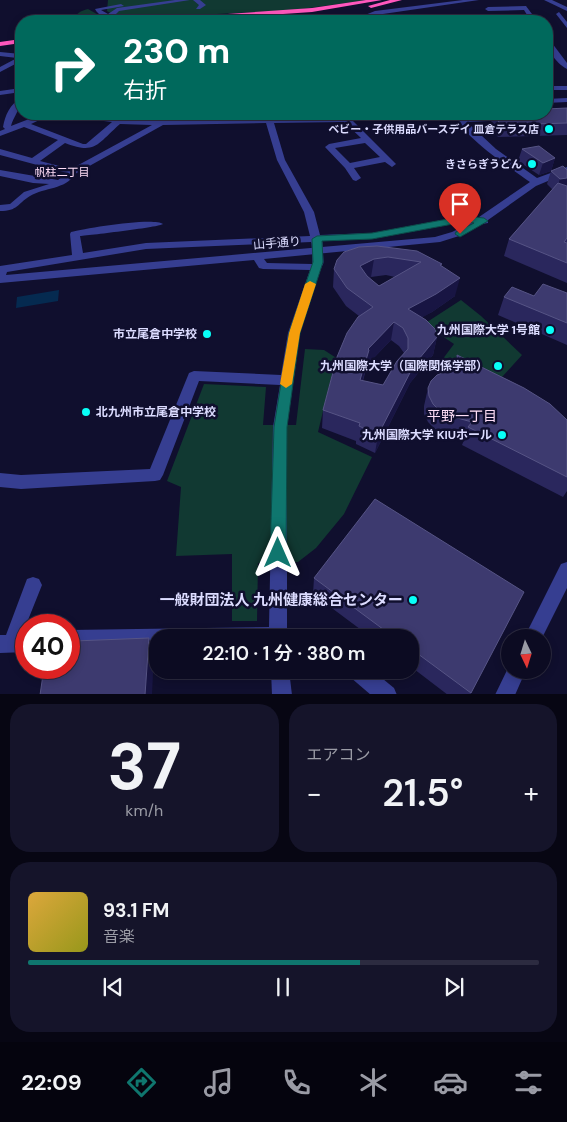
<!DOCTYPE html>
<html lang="ja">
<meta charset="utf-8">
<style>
body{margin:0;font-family:"DM Sans","Noto Sans JP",sans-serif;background:#15142a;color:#f1f3f6;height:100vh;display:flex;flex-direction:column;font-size:19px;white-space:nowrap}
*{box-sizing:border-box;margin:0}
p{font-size:16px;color:#9a9ba5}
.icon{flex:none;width:28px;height:28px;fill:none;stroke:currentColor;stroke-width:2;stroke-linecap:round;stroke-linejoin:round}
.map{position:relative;height:694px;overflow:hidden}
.drawer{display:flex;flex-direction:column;gap:10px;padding:10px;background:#070613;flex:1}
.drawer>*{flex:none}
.hud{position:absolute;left:15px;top:15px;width:538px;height:105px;border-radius:20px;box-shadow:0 2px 8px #0003,0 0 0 1px #2c2b40;background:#00695c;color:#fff;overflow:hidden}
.needle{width:32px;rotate:176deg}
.tools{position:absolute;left:501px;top:629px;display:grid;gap:10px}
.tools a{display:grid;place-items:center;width:50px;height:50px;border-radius:50%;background:#0c0b22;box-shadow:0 2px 8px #0003,0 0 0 1px #2c2b40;font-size:25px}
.speed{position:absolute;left:15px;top:614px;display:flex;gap:10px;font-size:25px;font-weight:700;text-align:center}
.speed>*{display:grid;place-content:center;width:65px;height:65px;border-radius:50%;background:#0c0b22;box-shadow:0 2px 8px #0003,0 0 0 1px #2c2b40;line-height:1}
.speed .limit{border:8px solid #d22;background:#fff;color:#111}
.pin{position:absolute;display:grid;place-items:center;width:42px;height:42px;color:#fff;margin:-51px -21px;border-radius:50% 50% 50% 0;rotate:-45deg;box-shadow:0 0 5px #0007}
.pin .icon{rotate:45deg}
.me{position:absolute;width:55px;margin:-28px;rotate:0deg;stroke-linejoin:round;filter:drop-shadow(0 0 4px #0008)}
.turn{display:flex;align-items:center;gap:18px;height:105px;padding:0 25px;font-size:22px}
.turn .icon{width:65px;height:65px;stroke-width:2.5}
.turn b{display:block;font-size:35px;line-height:42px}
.big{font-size:38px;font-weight:600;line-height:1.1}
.drawer .widget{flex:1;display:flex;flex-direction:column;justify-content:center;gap:8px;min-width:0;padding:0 18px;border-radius:20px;background:#15142a}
.drawer .dial{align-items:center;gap:0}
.dial b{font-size:65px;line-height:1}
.song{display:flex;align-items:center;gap:15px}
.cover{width:60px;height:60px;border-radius:8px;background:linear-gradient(135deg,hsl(40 70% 55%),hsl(60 70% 35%))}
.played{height:5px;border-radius:2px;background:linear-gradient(90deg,#0f766e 65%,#2c2b40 65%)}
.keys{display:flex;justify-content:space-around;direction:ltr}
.heat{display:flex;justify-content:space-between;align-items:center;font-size:28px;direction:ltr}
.drawer .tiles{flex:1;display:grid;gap:10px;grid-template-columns:1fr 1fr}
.widget:last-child{grid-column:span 2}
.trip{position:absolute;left:149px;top:629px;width:270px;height:50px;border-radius:20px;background:#0c0b22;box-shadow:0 2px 8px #0003,0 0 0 1px #2c2b40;font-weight:600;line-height:50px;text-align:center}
.dock{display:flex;height:80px;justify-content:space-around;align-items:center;background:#05040e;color:#9a9ba5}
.dock .icon{width:35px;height:35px}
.dock .on{color:#0f766e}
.dock b{font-size:22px;color:#f1f3f6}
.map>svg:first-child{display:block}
.green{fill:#113932}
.water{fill:#052a50}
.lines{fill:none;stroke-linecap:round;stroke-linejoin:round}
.minor{fill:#363e91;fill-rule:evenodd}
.highway{fill:#ff57bd;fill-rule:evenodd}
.minor-bridge{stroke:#363e91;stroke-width:11}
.wall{fill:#2a275d;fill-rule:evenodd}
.shaded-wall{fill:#181543}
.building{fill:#3d3a6f;stroke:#565485;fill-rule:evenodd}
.route{fill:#0f766e;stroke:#0a4d48}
.slow{fill:#f59e0b}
.poi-dot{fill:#08fff8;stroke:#100f2e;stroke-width:2}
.labels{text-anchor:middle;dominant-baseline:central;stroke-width:5;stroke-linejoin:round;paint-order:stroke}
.far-poi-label{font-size:11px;font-weight:bold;fill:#dcdcff;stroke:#100f2e;text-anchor:end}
.far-neighbourhood-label{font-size:11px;fill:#ffdef7;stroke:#100f2e}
.street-label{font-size:12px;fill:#dcdcff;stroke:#100f2e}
.poi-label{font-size:12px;font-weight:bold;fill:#dcdcff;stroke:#100f2e;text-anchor:end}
.neighbourhood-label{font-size:14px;fill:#ffdef7;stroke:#100f2e}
.near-poi-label{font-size:15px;font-weight:bold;fill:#dcdcff;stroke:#100f2e;text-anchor:end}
</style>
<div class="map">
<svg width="567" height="695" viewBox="0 0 567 695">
<rect width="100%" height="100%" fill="#100f2e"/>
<!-- green -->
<g class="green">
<polygon points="108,0 368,0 294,10 120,19 107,11"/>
<path d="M88,9L109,21H73C75,14 80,11 88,9Z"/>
<polygon points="461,300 481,316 522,355 492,388 439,364 454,344 424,324"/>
<polygon points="305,349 324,350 338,359 332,374 318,432 372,457 344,514 316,548 298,562 258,563 257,621 232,621 232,554 176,556 181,487 167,481 204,384 266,387 263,425 296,425"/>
</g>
<!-- water -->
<polygon class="water" points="59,290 58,301 16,308 17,297"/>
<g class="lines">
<!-- minor -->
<g class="minor">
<path d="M175,0H190L119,11L113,17L118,21C110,21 98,16 95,9L121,4L124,6L101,10L108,14L117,8Z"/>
<polygon points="193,0 200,0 206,5 200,9 196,9 199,5"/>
<polygon points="463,0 479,0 376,15 358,21 350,21 375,11"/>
<polygon points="544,0 552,0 567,7 567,11"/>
<polygon points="526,6 535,18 535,21 518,19 490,21 518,15 529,18 524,10 488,11 485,9 488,7"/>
<polygon points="559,12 567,22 567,28 556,14"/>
<path d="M546,35L567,63V69C555,63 546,48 546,35Z"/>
<polygon points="0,52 21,54 21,61 0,72 0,67 17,58 0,56"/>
<rect x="546" y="86" width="21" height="4"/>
<polygon points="21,88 21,92 0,95 0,91"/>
<polygon points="567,98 567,102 546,103 546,99"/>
<path d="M21,99C22,107 13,117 11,126L42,114H52L31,124L83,144H86L112,122L96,120L86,114L131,121L360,117L385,114L381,116L353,121L396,164L392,167L385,162L354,168L361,178L356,181L353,180L345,168L325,147L329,144L361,138L344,122L274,123L285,160L314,212L320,235L372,233L464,216L479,217L530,182C514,171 455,131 456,114H462L464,117L513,116L514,118L510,120L467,122L496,149L537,178L567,167V173L536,186L488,220V223L482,224L459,236L440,242L264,259L267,263L312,264L314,260L318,259L323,262L300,333L287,427V629L293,632L296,638H158V646L69,648V630L269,627L273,427L280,385L199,381L163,475L160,480L155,481L21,489L0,487V473L21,475L150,469L189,373L194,371L281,375L288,333L310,270L263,269L259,268L254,260L0,283V266L72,255L70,234L71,232C86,228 154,217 163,224C160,227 92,235 80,236L83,253L146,243L310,236L304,212L277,160L266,123L163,125L75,174C65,190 45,187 30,196C17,204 18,211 0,211V205L10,204L24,192L49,184L33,183L0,176V170L58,180L67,173L0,155V149L32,158L58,140L24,127L0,136V131L5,129L3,127C5,116 10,103 21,99ZM120,124L152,125L71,169L40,161L65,143C96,155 97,144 120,124ZM365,143L380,157L350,163L335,148ZM464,222L470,223L452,232L435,237L6,275L7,272L146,249L311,242L313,245H321L322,241L372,239Z"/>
<polygon points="567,562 567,588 542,638 524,638 561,564"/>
<polygon points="33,577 39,579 42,585 26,625 25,634 26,652 0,653 0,635 6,635 27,579"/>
<polygon points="510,664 510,670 526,670 515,695 495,695"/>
<polygon points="271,670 289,670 292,695 272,695"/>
<polygon points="348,670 372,670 394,688 397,695 371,695 350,677"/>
</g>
<!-- highway -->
<g class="highway">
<polygon points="366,0 382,0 312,12 183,21 152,21 156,19 312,8"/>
<polygon points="390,0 402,0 371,8 368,6"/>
<polygon points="21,39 21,43 0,46 0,42"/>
</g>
<!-- minor-bridge -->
<polyline class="minor-bridge" points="317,243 318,262"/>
</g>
<!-- wall -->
<g class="wall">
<polygon points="567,108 567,135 498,137 490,126 493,114 546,114"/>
<polygon points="522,149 555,158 551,171 539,175 518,161"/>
<polygon points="567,170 567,283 504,256 509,239 553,190 547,184 551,171"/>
<path d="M359,247L441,265L455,296L432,312L422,317L437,337L433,355L410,383L375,453L356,444V441L322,428L323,410L359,316L346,306L333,287L334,269ZM386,275L395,277L379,286L369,278L371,277ZM391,340L399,346L404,353L383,385L363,381L367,365Z"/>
<polygon points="567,293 567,345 498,315 504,297 534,296"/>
<polygon points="457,355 567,420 567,491 563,497 462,445 464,440 444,434 435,429 428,422 424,414 424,406 428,388 453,371"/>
<polygon points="314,578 524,592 470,695 448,695 410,666 410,638 372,638 313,594"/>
</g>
<!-- shaded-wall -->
<g class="shaded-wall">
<polygon points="555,158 551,171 539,175 543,163"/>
<polygon points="567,178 567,190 555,192 560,179"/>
<polygon points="374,259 371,277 358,284 360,266"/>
<polygon points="460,278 455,296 432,312 405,327 408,309"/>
<polygon points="394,322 391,340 367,365 357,398 360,380 368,349"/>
<polygon points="437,337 433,355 410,383 375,453 378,435 414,365"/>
<polygon points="149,638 154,652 152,695 145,695"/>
</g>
<!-- building -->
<g class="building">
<polygon points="567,108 567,123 501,125 493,114 546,114 546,109"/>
<polygon points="539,146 555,158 543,163 522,149"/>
<polygon points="563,166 567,170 567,178 560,179 551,171"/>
<polygon points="558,183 567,186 567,238 564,242 567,243 567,263 509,239"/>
<path d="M377,246L417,251L442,264L440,265L460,278L436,294L408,309L426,320L435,329L437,337L414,365L378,435L359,426L360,423L323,410L337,357L347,333L358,317L373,307L347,288L334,269L337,260L344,252L359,247ZM388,257L421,262L379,286L367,276L360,266L374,259ZM394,322L403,328L408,338V349L397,361L383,385L360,380L369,350L368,349Z"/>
<polygon points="543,284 567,293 567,323 504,297 512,287 534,296"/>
<polygon points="457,355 524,388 550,404 567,420 567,477 468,427 472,422 450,416 440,411 433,404 429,396 428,388 431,381 437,375 445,372 460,370"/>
<polygon points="375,499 524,592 471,693 410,648 410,638 395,638 314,578"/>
<polygon points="149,638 145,695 40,695 44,668 69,668 69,660 72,660 74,641"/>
</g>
<!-- route -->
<polygon class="route" points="464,216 484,218 488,221 460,237 455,234 456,232 474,223 464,222 372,239 322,241 323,262 300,333 287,427 286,553 283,558 278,560 273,558 270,553 274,427 289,333 313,262 312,239 317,236 372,233"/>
<!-- slow -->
<polygon class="slow" points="310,281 316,284 300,333 292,384 286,388 280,384 289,333 305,284"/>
<!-- markers -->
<g class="poi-dot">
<circle cx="549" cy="129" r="5"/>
<circle cx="532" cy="164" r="5"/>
<circle cx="550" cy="330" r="5"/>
<circle cx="207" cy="334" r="5"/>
<circle cx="498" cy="366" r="5"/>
<circle cx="86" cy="412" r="5"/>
<circle cx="502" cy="435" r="5"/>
<circle cx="413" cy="600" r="5"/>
</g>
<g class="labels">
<!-- far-poi labels -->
<g class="far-poi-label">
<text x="539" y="129">ベビー・子供用品バースデイ 皿倉テラス店</text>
<text x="522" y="164">きさらぎうどん</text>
</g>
<!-- far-neighbourhood labels -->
<g class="far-neighbourhood-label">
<text x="62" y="172">帆柱二丁目</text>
</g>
<!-- street labels -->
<g class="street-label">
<text transform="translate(277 243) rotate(-5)">山手通り</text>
</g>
<!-- poi labels -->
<g class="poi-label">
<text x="540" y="330">九州国際大学 1号館</text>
<text x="197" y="334">市立尾倉中学校</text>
<text x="488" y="366">九州国際大学（国際関係学部）</text>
<text x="96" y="412" text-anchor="start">北九州市立尾倉中学校</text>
<text x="492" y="435">九州国際大学 KIUホール</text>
</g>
<!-- neighbourhood labels -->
<g class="neighbourhood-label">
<text x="462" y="416">平野一丁目</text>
</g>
<!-- near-poi labels -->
<g class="near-poi-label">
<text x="403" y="600">一般財団法人 九州健康総合センター</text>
</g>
</g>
</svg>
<div class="tools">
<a><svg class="needle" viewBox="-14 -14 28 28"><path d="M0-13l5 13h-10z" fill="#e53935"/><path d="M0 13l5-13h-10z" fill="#9a9ba5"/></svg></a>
</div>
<div class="speed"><div class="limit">40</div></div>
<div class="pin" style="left:460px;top:234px;background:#d93025"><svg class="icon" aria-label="arrive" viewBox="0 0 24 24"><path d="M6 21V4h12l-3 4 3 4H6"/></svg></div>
<svg class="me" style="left:278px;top:553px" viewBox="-20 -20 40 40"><path d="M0-17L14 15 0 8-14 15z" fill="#0f766e" stroke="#fff" stroke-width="4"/></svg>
<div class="trip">22:10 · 1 分 · 380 m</div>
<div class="hud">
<div class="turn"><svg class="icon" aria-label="right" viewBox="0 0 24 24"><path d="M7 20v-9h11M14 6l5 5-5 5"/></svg><div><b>230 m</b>右折</div></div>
</div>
</div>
<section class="drawer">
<div class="tiles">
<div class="widget dial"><b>37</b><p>km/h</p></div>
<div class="widget"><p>エアコン</p>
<div class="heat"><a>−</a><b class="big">21.5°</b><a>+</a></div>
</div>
<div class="widget">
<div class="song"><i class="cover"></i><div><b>93.1 FM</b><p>音楽</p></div></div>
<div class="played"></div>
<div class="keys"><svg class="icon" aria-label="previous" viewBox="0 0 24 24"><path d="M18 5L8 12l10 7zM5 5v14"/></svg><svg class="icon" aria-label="pause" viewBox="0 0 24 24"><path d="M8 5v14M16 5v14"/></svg><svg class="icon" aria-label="next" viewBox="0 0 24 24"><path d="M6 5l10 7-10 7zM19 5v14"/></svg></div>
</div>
</div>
</section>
<nav class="dock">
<b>22:09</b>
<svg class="icon on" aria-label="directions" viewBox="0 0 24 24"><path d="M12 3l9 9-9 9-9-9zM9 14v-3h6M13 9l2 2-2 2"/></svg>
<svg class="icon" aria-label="music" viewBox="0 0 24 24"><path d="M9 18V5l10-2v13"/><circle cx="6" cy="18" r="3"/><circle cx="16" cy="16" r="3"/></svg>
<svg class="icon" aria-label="phone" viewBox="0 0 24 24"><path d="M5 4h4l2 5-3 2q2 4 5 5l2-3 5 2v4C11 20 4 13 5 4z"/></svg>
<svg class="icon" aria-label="climate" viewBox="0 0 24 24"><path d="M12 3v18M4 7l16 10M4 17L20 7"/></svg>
<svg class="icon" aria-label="car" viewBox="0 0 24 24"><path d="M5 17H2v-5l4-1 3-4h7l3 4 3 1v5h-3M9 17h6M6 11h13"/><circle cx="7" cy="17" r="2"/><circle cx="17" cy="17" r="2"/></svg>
<svg class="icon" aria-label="filters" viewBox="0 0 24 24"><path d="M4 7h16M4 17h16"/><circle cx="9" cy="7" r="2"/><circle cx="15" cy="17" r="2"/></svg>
</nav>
